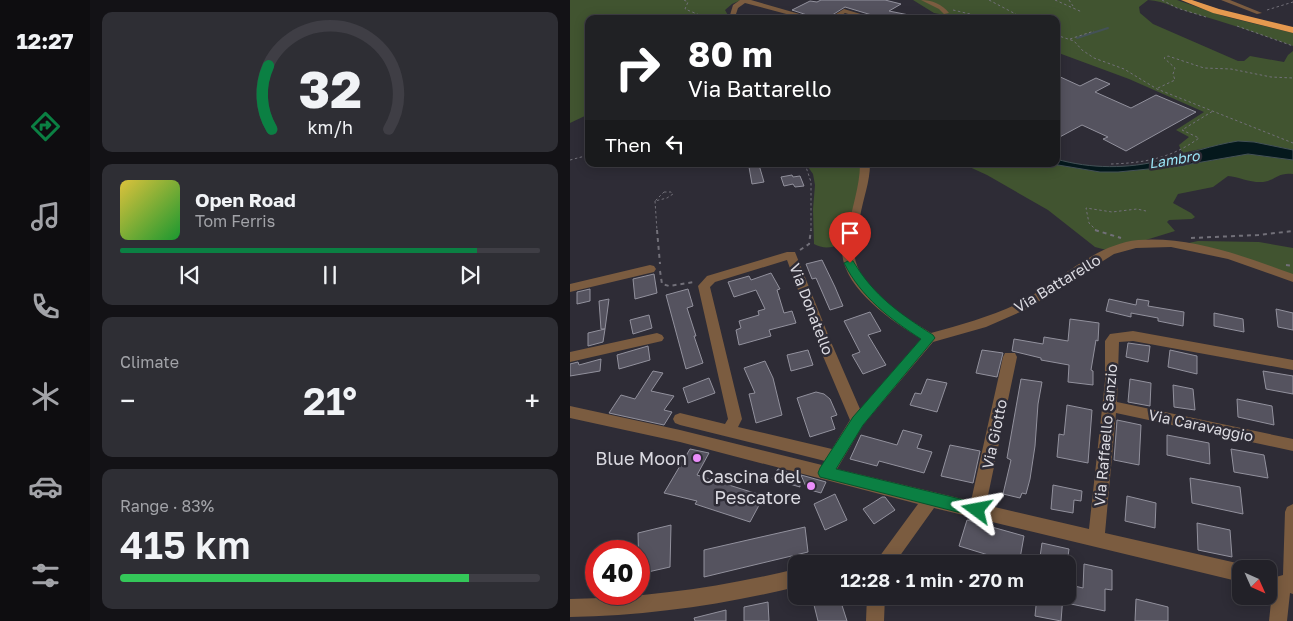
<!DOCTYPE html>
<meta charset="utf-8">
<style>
body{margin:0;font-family:"Golos Text",sans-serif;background:#2e2e34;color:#f1f3f6;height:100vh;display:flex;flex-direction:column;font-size:19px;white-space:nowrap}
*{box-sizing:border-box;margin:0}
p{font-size:16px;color:#a2a3a8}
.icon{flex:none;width:28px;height:28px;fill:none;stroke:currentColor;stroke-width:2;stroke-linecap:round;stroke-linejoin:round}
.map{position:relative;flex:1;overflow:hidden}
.panel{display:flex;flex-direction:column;gap:12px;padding:12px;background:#131216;width:480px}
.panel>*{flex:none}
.guide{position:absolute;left:15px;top:15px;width:475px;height:152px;border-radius:10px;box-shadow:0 2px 12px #0003,0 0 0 1px #3f3e45;background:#202124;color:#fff;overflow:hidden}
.needle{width:32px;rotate:135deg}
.buttons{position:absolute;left:662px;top:560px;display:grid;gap:10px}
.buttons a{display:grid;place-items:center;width:45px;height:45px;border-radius:10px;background:#222128;box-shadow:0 2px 12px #0003,0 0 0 1px #3f3e45;font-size:25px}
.speed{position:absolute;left:15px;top:540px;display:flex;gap:10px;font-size:25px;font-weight:700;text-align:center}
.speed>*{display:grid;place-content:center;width:65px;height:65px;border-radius:50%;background:#222128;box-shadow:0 2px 12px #0003,0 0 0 1px #3f3e45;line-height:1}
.speed .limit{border:8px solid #d22;background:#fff;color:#111}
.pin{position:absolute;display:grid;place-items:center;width:42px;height:42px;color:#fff;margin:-51px -21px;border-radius:50% 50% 50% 0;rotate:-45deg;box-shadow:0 0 5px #0007}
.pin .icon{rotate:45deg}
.me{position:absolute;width:55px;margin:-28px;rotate:283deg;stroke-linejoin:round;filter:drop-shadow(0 0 4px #0008)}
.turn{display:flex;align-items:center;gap:18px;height:105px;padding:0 20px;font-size:22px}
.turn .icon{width:65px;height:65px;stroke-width:2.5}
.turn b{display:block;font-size:35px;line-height:42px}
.then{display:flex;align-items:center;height:48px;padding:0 20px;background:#0003;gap:10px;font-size:19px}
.big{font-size:38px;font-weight:600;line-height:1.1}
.panel .widget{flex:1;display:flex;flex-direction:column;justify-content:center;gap:8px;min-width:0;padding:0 18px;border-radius:10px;background:#2e2e34}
.panel .dial{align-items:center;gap:0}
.dial svg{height:130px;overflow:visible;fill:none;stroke:#3f3e45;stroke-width:7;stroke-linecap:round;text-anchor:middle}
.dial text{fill:#f1f3f6;stroke:none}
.song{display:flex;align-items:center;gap:15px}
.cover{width:60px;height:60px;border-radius:8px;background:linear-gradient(135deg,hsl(50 70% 55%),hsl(130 70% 35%))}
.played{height:5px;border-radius:2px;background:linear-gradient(90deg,#0b8043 85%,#3f3e45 85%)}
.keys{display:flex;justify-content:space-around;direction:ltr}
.heat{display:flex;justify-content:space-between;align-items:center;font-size:28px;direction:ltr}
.charge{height:8px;border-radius:4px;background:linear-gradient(90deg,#34c759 83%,#3f3e45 0)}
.trip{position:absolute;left:218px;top:555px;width:288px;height:50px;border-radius:10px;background:#222128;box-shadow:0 2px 12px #0003,0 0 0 1px #3f3e45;font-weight:600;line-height:50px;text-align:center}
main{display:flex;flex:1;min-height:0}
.tab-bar{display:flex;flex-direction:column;width:90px;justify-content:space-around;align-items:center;background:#0e0d10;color:#a2a3a8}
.tab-bar .icon{width:35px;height:35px}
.tab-bar .current{color:#0b8043}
.tab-bar b{font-size:22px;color:#f1f3f6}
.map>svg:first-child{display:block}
.green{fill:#415430}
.water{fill:#04181c;stroke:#445257}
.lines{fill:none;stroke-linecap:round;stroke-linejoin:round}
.stream{stroke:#445257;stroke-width:2}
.building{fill:#55535f;stroke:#92919d}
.path-far1{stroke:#727079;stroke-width:1;stroke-dasharray:2.5 2.5;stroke-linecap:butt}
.path{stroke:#727079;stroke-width:2;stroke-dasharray:4 4;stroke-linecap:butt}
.minor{fill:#7b5c40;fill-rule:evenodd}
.highway{fill:#e5994f;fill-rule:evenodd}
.route{fill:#0b8043;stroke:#07532c}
.poi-dot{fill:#eb8dfb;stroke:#2e2c36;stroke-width:2}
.labels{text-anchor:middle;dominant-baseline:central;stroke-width:5;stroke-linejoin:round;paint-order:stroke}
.far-water-label{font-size:14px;font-style:italic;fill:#9be7f8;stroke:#2e2c36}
.street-label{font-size:15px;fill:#dbdae1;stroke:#2e2c36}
.near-poi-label{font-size:18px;fill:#dbdae1;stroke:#2e2c36;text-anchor:end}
</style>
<main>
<nav class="tab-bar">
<b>12:27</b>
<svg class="icon current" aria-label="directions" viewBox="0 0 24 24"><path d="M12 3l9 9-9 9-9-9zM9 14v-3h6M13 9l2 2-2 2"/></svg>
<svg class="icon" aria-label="music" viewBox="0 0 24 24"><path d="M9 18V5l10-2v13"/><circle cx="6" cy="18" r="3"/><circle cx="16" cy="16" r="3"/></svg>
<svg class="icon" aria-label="phone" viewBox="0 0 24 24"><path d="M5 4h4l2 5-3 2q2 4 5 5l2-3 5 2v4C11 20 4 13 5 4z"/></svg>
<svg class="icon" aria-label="climate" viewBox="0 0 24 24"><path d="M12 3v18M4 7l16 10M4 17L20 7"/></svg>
<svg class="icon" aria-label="car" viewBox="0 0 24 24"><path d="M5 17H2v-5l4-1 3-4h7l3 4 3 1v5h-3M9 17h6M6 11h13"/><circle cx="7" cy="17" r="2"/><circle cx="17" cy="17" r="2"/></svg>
<svg class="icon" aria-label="filters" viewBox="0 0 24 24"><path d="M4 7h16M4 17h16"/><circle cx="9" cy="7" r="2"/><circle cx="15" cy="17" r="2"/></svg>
</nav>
<section class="panel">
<div class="widget dial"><svg viewBox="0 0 100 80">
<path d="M14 69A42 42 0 1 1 86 69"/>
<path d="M14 69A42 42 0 0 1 12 30" stroke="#0b8043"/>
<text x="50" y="56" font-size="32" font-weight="700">32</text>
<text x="50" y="72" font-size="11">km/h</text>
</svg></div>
<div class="widget">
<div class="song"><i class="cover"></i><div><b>Open Road</b><p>Tom Ferris</p></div></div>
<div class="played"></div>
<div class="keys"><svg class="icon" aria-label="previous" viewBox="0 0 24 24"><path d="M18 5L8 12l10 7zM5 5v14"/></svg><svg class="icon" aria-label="pause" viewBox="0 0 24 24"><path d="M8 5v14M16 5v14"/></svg><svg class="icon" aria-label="next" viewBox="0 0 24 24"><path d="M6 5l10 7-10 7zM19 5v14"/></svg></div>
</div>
<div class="widget"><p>Climate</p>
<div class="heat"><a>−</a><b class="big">21°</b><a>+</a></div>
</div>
<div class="widget"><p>Range · 83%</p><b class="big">415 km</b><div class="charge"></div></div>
</section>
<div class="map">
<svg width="723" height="621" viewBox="0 0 723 621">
<rect width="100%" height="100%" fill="#2e2c36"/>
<!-- green -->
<g class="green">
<polygon points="0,0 171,0 162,4 155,10 160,19 19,19 19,114 0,123"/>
<path d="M343,0H607L653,16L723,33V46C691,34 659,24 626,14C609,10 595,1 578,0L569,7L570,13L583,24L668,61H674L680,56L714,62L718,55L723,51V150L684,142L668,141L612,153L609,145L619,137L606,130L634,112L559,79L486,52V19L386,17L364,13Z"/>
<path d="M678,154L723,160V174C708,172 706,180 693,182C681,183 669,177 658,176L643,187L608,194L603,203L621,213L625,217L622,219L599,220L597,222L605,231L540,251L525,247L478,210L417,175L393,164H482L530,172H548L609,166Z"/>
<path d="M236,164H295L281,240C269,246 256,251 244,244L243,209L245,185L243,174Z"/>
<polygon points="628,241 689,242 723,248 723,278 614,244"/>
</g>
<!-- water -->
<path class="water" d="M668,141L684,142L723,150V160L678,154L609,166L548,172H530L482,164H486V159C521,169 558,169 593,160C618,154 642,145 668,141Z"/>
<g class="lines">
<!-- stream -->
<polyline class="stream" points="507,38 538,28"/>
</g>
<!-- building -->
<g class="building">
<polygon points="251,0 315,0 331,4 319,11 339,15 338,19 307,19 305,16 275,7 256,19 249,19 222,10 240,1 247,2"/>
<polygon points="486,75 510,86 526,78 540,84 525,92 561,108 586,95 626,112 556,151 533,139 538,137 512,125 486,139"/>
<polygon points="189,165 194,182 182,184 179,167"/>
<polygon points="222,175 223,177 230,176 234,186 225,187 223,184 214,186 211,177"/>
<polygon points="252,260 265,287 273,306 260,310 246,278 242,279 236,264"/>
<polygon points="201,273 210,289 207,290 214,313 222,311 226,323 199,330 201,336 169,345 166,330 171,328 169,321 189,315 188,311 195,309 186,290 164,297 158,282 179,276 181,280"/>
<polygon points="84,274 87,293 65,299 63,279"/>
<polygon points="20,289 20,301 7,304 7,292"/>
<polygon points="118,289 123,306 117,308 126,336 124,336 133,363 116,369 96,295"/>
<polygon points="39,299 35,329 31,329 29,301"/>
<polygon points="539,299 566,305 567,299 579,301 578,306 614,312 613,326 588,321 588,318 561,313 561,317 536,311"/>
<polygon points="706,309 723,313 723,330 708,327"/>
<polygon points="300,312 311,331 298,335 316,365 293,374 282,355 290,352 274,321"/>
<polygon points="644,313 673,319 674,332 644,326"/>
<polygon points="79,315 82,328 63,334 60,320"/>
<polygon points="500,319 529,323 528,341 526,340 521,370 523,371 523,385 498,382 499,365 471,360 471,358 442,351 444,339 473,344 474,337 498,341"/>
<polygon points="35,329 33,342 18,346 18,333"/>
<polygon points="558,343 580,346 578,362 556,357"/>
<polygon points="78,346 80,360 49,369 47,355"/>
<polygon points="238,350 243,365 221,371 217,355"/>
<polygon points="412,350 433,353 427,377 406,373"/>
<polygon points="600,350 627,356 627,374 598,367"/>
<polygon points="31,359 30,371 0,376 0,364 8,362 9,365"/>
<polygon points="195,361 203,378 212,415 186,423 179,394 185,393 174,368"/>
<polygon points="83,371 93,373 81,391 104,396 94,410 102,412 94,425 39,413 51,395 65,399"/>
<polygon points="693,371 723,376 723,394 696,389"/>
<polygon points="139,378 145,393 118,403 113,388"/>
<polygon points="357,379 377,383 367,412 340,405 345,393 351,394"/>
<polygon points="451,379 472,382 468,404 465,446 460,479 456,494 452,493 450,498 433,494 441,460 437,458"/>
<polygon points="560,379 581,383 580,406 558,402"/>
<polygon points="603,385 623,389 625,410 604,407"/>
<polygon points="246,392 254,394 260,399 267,415 261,417 265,429 240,437 227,398"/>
<polygon points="667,399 702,406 704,425 668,417"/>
<polygon points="497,405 522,410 518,463 487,457 489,434 494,435"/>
<polygon points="547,420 571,425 569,465 544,460"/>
<polygon points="333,430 352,435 347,448 362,452 354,473 309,461 307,466 280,459 291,435 327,445"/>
<polygon points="597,435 639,443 640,464 597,455"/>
<polygon points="380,445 410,451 403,483 371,476"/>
<polygon points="120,449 139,453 127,475 194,496 180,522 125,504 127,501 94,493"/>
<polygon points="661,449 694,455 698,478 664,472"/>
<polygon points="208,469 229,475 230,487 202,479"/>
<polygon points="231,475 256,482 251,493 237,489"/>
<polygon points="620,478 670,487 673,514 622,503"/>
<polygon points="483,485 512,491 511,501 504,500 503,513 481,509"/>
<polygon points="265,494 277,520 255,530 244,504"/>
<polygon points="557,496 586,503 585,528 555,521"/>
<polygon points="312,497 315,497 325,510 304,524 293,509"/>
<polygon points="397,520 454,536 449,564 428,561 428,558 389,546"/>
<polygon points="627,523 660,530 662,557 628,550"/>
<polygon points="101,525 100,567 69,574 68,533"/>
<polygon points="235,527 238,552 134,577 134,550"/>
<polygon points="472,543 499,549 497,564 469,564"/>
<polygon points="514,564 542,570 542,590 535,589 535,611 496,603 496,584 513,588"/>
<polygon points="266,596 269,596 277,621 248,621 244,605"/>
<polygon points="467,596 493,596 491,621 465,616"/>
<polygon points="566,599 598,607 598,621 565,621"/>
<polygon points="198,602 199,621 174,621 174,607"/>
<polygon points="156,610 156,621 125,621 124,618"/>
</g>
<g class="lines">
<!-- path-far1 -->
<g class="path-far1">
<polyline points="114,0 118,2 115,9 139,19"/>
<polyline points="419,0 455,19"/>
<polyline points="485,0 512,12"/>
<polyline points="499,0 503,6"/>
<polyline points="592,0 607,8 636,17"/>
<polyline points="383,10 421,19"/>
<polyline points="697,10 723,2"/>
<polyline points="667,26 723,46"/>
<polyline points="486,35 504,41 512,50 524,58 554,69 587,89 723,143"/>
<polyline points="500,39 524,31"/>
<polyline points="588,88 605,80 603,74 605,68 594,58 598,56 634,68 661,69 701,77 723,78"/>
<polyline points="0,160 19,155"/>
<polyline points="235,164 241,182 241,231"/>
<path d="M541,164C574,163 602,158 629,138L612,130L643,111"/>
<polygon points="94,192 101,192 103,194 97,198 85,201"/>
<polyline points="85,201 87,231"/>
<polyline points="527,231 519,223 516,208 542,212 567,209 576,211"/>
</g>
<!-- path -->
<g class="path">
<polyline points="87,230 90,264"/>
<polyline points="525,230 551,238"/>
<polyline points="621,238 688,235 723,231"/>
<polyline points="230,250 239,244 241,230"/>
<polyline points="716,265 723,266"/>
<polyline points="90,271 92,284 99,286 124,282"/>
</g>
<!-- minor -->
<g class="minor">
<polygon points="170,0 181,0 247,19 235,19 175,3 168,8 166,14 171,19 163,19 160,15 163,5"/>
<path d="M351,0C362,0 372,4 379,13L374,14L369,9Z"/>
<polygon points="651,0 660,0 692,13 687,14"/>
<polygon points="274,9 304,18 305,19 294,19 275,13 266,19 258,19"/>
<path d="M290,164H300C300,182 293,199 290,217C289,222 289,227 289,232C288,239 283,244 284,251C286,289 332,315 361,333C390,325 419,317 447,304C487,284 522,245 568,240C621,236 673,256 723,274V282L658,259L601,247L566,248L544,254L457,309L416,327L363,342L293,425L267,469L401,501L433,357L435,353H445L447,357L416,505L519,529L535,381V341L540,334L563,331L723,360V370L563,341L549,342L547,402L723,439V451L546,413L535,533L671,564L678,569H671V582L364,508L324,564H304L348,504L110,442L0,418V406L110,430L252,465L255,461L110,425L105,423L103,419L105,415L110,413L155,424L158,419L128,286L137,276L217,252H225L261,342L290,409L351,339C322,321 272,288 272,250C272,243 277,238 278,232C281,209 290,187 290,164ZM217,260L247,342L280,420L262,449L168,427L172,419L140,287L145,282Z"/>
<polygon points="80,265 84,266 86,269 84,272 0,292 0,284"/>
<polygon points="87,333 92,335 94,338 92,341 0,362 0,352"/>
<polygon points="723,504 723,594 720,593 717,621 699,621 703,583 706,577 713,575 715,512 717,507"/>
<path d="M226,569V587C153,605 75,616 0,617V599C75,598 153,587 226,569Z"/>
<polygon points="297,596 315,596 314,621 296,621"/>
</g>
<!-- highway -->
<polygon class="highway" points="611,0 622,0 649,9 723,27 723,33 643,13"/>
</g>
<!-- route -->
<path class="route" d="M280,260L283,261C304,296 329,313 363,335L365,338L293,425L266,469L407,503L413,505L415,510L413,515L407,517L250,477L248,473L250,468L283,417L351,339C320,319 291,297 274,263Z"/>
<!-- markers -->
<g class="poi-dot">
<circle cx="127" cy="458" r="5"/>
<circle cx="241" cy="486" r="5"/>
</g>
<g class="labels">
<!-- far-water labels -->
<g class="far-water-label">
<text transform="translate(604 159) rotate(-9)">Lambro</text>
</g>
<!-- street labels -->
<g class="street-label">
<text transform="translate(487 283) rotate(-31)">Via Battarello</text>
<text transform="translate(242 309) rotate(69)">Via Donatello</text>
<text transform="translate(631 425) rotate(12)">Via Caravaggio</text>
<text transform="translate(424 434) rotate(-78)">Via Giotto</text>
<text transform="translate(535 435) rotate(-85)">Via Raffaello Sanzio</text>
</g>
<!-- near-poi labels -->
<g class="near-poi-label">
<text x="117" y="458">Blue Moon</text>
<text x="231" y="476">Cascina del<tspan x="231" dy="21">Pescatore</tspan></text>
</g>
</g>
</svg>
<div class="buttons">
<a><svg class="needle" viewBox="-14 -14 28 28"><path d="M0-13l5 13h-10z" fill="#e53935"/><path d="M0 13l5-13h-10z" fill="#a2a3a8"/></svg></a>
</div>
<div class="speed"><div class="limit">40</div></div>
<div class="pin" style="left:280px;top:263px;background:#d93025"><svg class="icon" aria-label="arrive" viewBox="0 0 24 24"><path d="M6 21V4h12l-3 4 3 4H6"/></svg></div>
<svg class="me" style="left:407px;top:510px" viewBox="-20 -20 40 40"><path d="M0-17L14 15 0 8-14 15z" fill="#0b8043" stroke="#fff" stroke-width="4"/></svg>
<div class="trip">12:28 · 1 min · 270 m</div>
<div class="guide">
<div class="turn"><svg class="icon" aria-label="right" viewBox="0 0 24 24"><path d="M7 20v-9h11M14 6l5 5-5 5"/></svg><div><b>80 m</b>Via Battarello</div></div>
<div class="then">Then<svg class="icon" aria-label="left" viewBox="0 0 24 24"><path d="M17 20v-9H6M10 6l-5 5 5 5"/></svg></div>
</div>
</div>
</main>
